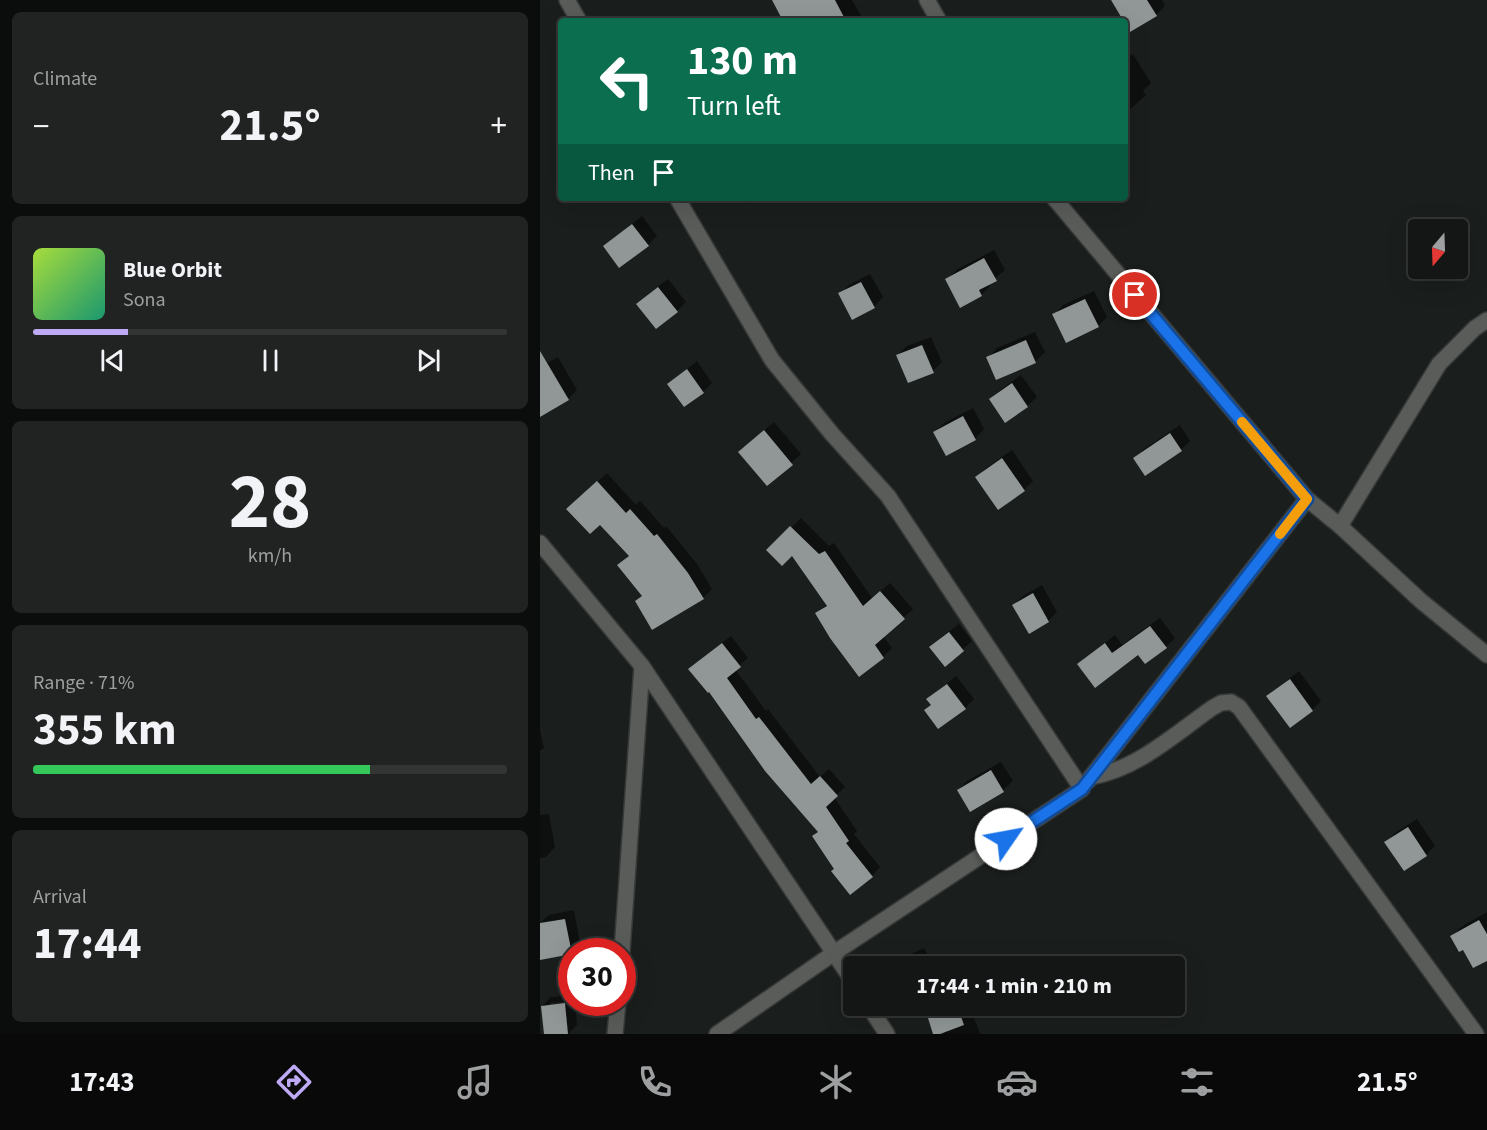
<!DOCTYPE html>
<meta charset="utf-8">
<style>
body{margin:0;font-family:"Source Sans 3",sans-serif;background:#212322;color:#f1f3f6;height:100vh;display:flex;flex-direction:column;font-size:22px;white-space:nowrap}
*{box-sizing:border-box;margin:0}
p{font-size:20px;color:#9d9fa0}
.icon{flex:none;width:33px;height:33px;fill:none;stroke:currentColor;stroke-width:2;stroke-linecap:round;stroke-linejoin:round}
.map{position:relative;flex:1;overflow:hidden}
.drawer{display:flex;flex-direction:column;gap:12px;padding:12px;background:#0b0c0c;width:540px}
.drawer>*{flex:none}
.banner{position:absolute;left:18px;top:18px;width:570px;height:183px;border-radius:6px;box-shadow:0 6px 24px #0002,0 0 0 2px #333534;background:#0b6e4f;color:#fff;overflow:hidden}
.needle{width:39px;rotate:199deg}
.controls{position:absolute;left:868px;top:219px;display:grid;gap:12px}
.controls a{display:grid;place-items:center;width:60px;height:60px;border-radius:6px;background:#141615;box-shadow:0 6px 24px #0002,0 0 0 2px #333534;font-size:30px}
.speed{position:absolute;left:18px;top:938px;display:flex;gap:12px;font-size:30px;font-weight:700;text-align:center}
.speed>*{display:grid;place-content:center;width:78px;height:78px;border-radius:50%;background:#141615;box-shadow:0 6px 24px #0002,0 0 0 2px #333534;line-height:1}
.speed .limit{border:9px solid #d22;background:#fff;color:#111}
.pin{position:absolute;display:grid;place-items:center;width:51px;height:51px;color:#fff;margin:-26px;border:3px solid #fff;border-radius:50%;box-shadow:0 2px 6px #0007}
.me{position:absolute;width:66px;margin:-33px;rotate:57deg;stroke-linejoin:round;filter:drop-shadow(0 0 4px #0008)}
.turn{display:flex;align-items:center;gap:21px;height:126px;padding:0 30px;font-size:27px}
.turn .icon{width:78px;height:78px;stroke-width:2.5}
.turn b{display:block;font-size:42px;line-height:51px}
.then{display:flex;align-items:center;height:57px;padding:0 30px;background:#0003;gap:12px;font-size:22px}
.big{font-size:45px;font-weight:700;line-height:1.1}
.drawer .card{flex:1;display:flex;flex-direction:column;justify-content:center;gap:9px;min-width:0;padding:0 21px;border-radius:9px;background:#212322}
.drawer .dial{align-items:center;gap:0}
.dial b{font-size:78px;line-height:1}
.song{display:flex;align-items:center;gap:18px}
.cover{width:72px;height:72px;border-radius:9px;background:linear-gradient(135deg,hsl(80 70% 55%),hsl(160 70% 35%))}
.played{height:6px;border-radius:3px;background:linear-gradient(90deg,#bea9f4 20%,#333534 20%)}
.keys{display:flex;justify-content:space-around;direction:ltr}
.heat{display:flex;justify-content:space-between;align-items:center;font-size:33px;direction:ltr}
.charge{height:9px;border-radius:4px;background:linear-gradient(90deg,#34c759 71%,#333534 0)}
.trip{position:absolute;left:303px;top:956px;width:342px;height:60px;border-radius:6px;background:#141615;box-shadow:0 6px 24px #0002,0 0 0 2px #333534;font-weight:700;line-height:60px;text-align:center}
.tabs{display:flex;height:96px;justify-content:space-around;align-items:center;background:#080908;color:#9d9fa0}
.tabs .icon{width:42px;height:42px}
.tabs .selected{color:#bea9f4}
.tabs b{font-size:27px;color:#f1f3f6}
main{display:flex;flex:1;min-height:0}
.map>svg:first-child{display:block}
.shadow{fill:#0007}
.building{fill:#919797}
.lines{fill:none;stroke-linecap:round;stroke-linejoin:round}
.street-casing{stroke:#373a38;stroke-width:18}
.street{stroke:#5a5c5a;stroke-width:15}
.route-casing{stroke:#114b97;stroke-width:15}
.route{stroke:#1a73e8;stroke-width:10}
.slow{stroke:#f59e0b;stroke-width:10}
</style>
<main>
<section class="drawer">
<div class="card"><p>Climate</p>
<div class="heat"><a>−</a><b class="big">21.5°</b><a>+</a></div>
</div>
<div class="card">
<div class="song"><i class="cover"></i><div><b>Blue Orbit</b><p>Sona</p></div></div>
<div class="played"></div>
<div class="keys"><svg class="icon" aria-label="previous" viewBox="0 0 24 24"><path d="M18 5L8 12l10 7zM5 5v14"/></svg><svg class="icon" aria-label="pause" viewBox="0 0 24 24"><path d="M8 5v14M16 5v14"/></svg><svg class="icon" aria-label="next" viewBox="0 0 24 24"><path d="M6 5l10 7-10 7zM19 5v14"/></svg></div>
</div>
<div class="card dial"><b>28</b><p>km/h</p></div>
<div class="card"><p>Range · 71%</p><b class="big">355 km</b><div class="charge"></div></div>
<div class="card"><p>Arrival</p><b class="big">17:44</b></div>
</section>
<div class="map">
<svg width="947" height="1034" viewBox="0 0 947 1034">
<rect width="100%" height="100%" fill="#1a1e1c"/>
<!-- shadow -->
<g class="shadow">
<polygon points="233,0 312,0 324,21 244,21"/>
<polygon points="573,0 622,0 625,6 616,15"/>
<polygon points="593,54 611,83 603,91 606,95 585,114 585,60"/>
<polygon points="201,198 214,198 205,204"/>
<polygon points="102,216 117,236 108,245 65,246"/>
<polygon points="454,250 465,270 449,283 450,286 441,295 407,280 416,270"/>
<polygon points="330,274 343,297 334,307 300,294 309,285"/>
<polygon points="128,279 146,302 137,311 107,295"/>
<polygon points="554,291 567,317 558,326 514,315 523,305"/>
<polygon points="495,332 505,352 496,361 457,378 448,358 457,348"/>
<polygon points="391,337 402,362 393,371 358,355 367,346"/>
<polygon points="18,357 37,390 28,399 0,415 0,367"/>
<polygon points="157,361 172,383 163,392 129,384"/>
<polygon points="481,375 497,397 487,406 466,421 451,399 460,390"/>
<polygon points="433,408 444,429 435,439 395,432 404,423"/>
<polygon points="234,422 261,454 228,484 209,443"/>
<polygon points="640,425 650,441 641,450 595,458 604,449"/>
<polygon points="472,450 493,481 484,490 437,478 446,468"/>
<polygon points="67,473 96,505 100,501 124,528 126,526 157,564 172,589 163,598 97,601 103,595 79,565 90,555 37,500"/>
<polygon points="261,518 289,546 294,543 332,598 350,583 373,609 343,636 352,648 343,657 277,614 287,604 252,554 228,550"/>
<polygon points="502,585 517,612 508,621 474,605 483,596"/>
<polygon points="620,618 635,638 626,647 539,664 575,635 582,645"/>
<polygon points="419,624 432,641 405,665 400,638"/>
<polygon points="191,636 208,658 195,669 226,711 228,709 280,777 289,769 305,787 294,797 317,831 314,834 340,867 332,876 296,869 279,831 159,661"/>
<polygon points="759,671 781,701 772,710 728,696"/>
<polygon points="416,676 434,699 425,708 386,710 392,704 388,699"/>
<polygon points="0,730 4,748 0,751"/>
<polygon points="461,762 473,781 463,790 430,810 418,790 427,781"/>
<polygon points="9,814 15,847 6,857 0,858 0,815"/>
<polygon points="877,819 895,846 886,855 864,869 846,842 855,833"/>
<polygon points="34,910 40,944 32,953 0,958 0,923 9,915"/>
<polygon points="947,912 947,959 923,948 912,936 921,927"/>
<polygon points="384,948 394,966 352,966 355,962"/>
<polygon points="32,995 32,1001 10,1003 10,1006 35,1002 37,1025 28,1034 5,1034 2,1006 11,997"/>
<polygon points="411,1005 429,1005 440,1034 404,1034 403,1032 395,1034 389,1019 398,1010"/>
</g>
<!-- building -->
<g class="building">
<polygon points="232,0 295,0 306,21 243,21"/>
<polygon points="571,0 607,0 617,16 590,32"/>
<polygon points="92,224 109,246 79,268 63,246"/>
<polygon points="444,258 457,281 439,290 442,296 420,308 405,279"/>
<polygon points="321,282 335,308 312,320 298,293"/>
<polygon points="118,287 138,312 116,329 96,304"/>
<polygon points="545,299 559,327 526,343 512,314"/>
<polygon points="486,340 496,363 456,380 446,357"/>
<polygon points="382,345 394,373 368,383 356,355"/>
<polygon points="0,351 29,400 0,417"/>
<polygon points="147,369 164,393 144,407 127,384"/>
<polygon points="472,383 488,407 465,423 449,399"/>
<polygon points="423,416 436,440 406,456 393,432"/>
<polygon points="224,430 253,465 227,486 198,452"/>
<polygon points="630,433 642,451 605,476 593,458"/>
<polygon points="462,458 485,491 458,510 435,477"/>
<polygon points="57,481 86,513 90,509 114,536 117,534 148,573 164,599 112,630 95,601 102,596 77,565 89,556 60,525 50,534 26,509"/>
<polygon points="250,526 279,554 285,551 323,606 340,591 365,619 335,645 344,658 319,677 290,638 275,613 287,606 252,556 242,566 226,550"/>
<polygon points="493,593 509,622 489,634 472,605"/>
<polygon points="610,626 627,648 605,664 598,655 555,688 537,664 565,643 572,653"/>
<polygon points="409,632 424,651 405,667 389,647"/>
<polygon points="182,643 201,667 187,678 216,719 219,717 271,784 280,776 298,796 286,807 309,841 306,843 333,877 310,895 291,871 294,869 272,836 278,832 225,771 169,692 168,693 148,669"/>
<polygon points="750,679 773,711 750,728 726,696"/>
<polygon points="407,684 426,709 398,729 384,710 391,705 386,699"/>
<polygon points="451,770 464,792 430,812 417,790"/>
<polygon points="868,827 887,856 864,871 844,842"/>
<polygon points="25,919 32,954 0,960 0,923"/>
<polygon points="939,920 947,934 947,961 933,968 923,950 919,952 910,936"/>
<polygon points="25,1003 28,1034 4,1034 1,1006"/>
<polygon points="418,1008 424,1025 400,1034 393,1034 388,1018"/>
</g>
<g class="lines">
<defs>
<g id="street">
<polyline points="27,0 39,21"/>
<polyline points="387,0 399,21"/>
<polyline points="137,198 232,360 292,434 348,496 542,789 294,953 177,1034"/>
<polyline points="514,198 767,499 800,526 881,601 947,655"/>
<polyline points="800,526 899,364 935,328 947,320"/>
<polyline points="0,543 102,666 314,983"/>
<path d="M551,777C597,769 634,735 672,708L681,703L691,702L699,707L936,1034"/>
<polyline points="548,781 767,499"/>
<polyline points="82,951 102,666"/>
<polyline points="328,1005 347,1034"/>
<polyline points="75,1034 78,1002"/>
</g>
</defs>
<!-- street casing -->
<use href="#street" class="street-casing"/>
<!-- street -->
<use href="#street" class="street"/>
</g>
<g class="lines">
<defs>
<polyline id="route" points="466,839 542,789 767,499 595,295"/>
</defs>
<!-- route casing -->
<use href="#route" class="route-casing"/>
<!-- route -->
<use href="#route" class="route"/>
<!-- slow -->
<polyline class="slow" points="702,422 767,499 740,534"/>
</g>
</svg>
<div class="controls">
<a><svg class="needle" viewBox="-14 -14 28 28"><path d="M0-13l5 13h-10z" fill="#e53935"/><path d="M0 13l5-13h-10z" fill="#9d9fa0"/></svg></a>
</div>
<div class="speed"><div class="limit">30</div></div>
<div class="pin" style="left:595px;top:295px;background:#d93025"><svg class="icon" aria-label="arrive" viewBox="0 0 24 24"><path d="M6 21V4h12l-3 4 3 4H6"/></svg></div>
<svg class="me" style="left:466px;top:839px" viewBox="-20 -20 40 40"><circle r="19" fill="#fff"/><path d="M0-13L10 11 0 6-10 11z" fill="#1a73e8"/></svg>
<div class="trip">17:44 · 1 min · 210 m</div>
<div class="banner">
<div class="turn"><svg class="icon" aria-label="left" viewBox="0 0 24 24"><path d="M17 20v-9H6M10 6l-5 5 5 5"/></svg><div><b>130 m</b>Turn left</div></div>
<div class="then">Then<svg class="icon" aria-label="arrive" viewBox="0 0 24 24"><path d="M6 21V4h12l-3 4 3 4H6"/></svg></div>
</div>
</div>
</main>
<nav class="tabs">
<b>17:43</b>
<svg class="icon selected" aria-label="directions" viewBox="0 0 24 24"><path d="M12 3l9 9-9 9-9-9zM9 14v-3h6M13 9l2 2-2 2"/></svg>
<svg class="icon" aria-label="music" viewBox="0 0 24 24"><path d="M9 18V5l10-2v13"/><circle cx="6" cy="18" r="3"/><circle cx="16" cy="16" r="3"/></svg>
<svg class="icon" aria-label="phone" viewBox="0 0 24 24"><path d="M5 4h4l2 5-3 2q2 4 5 5l2-3 5 2v4C11 20 4 13 5 4z"/></svg>
<svg class="icon" aria-label="climate" viewBox="0 0 24 24"><path d="M12 3v18M4 7l16 10M4 17L20 7"/></svg>
<svg class="icon" aria-label="car" viewBox="0 0 24 24"><path d="M5 17H2v-5l4-1 3-4h7l3 4 3 1v5h-3M9 17h6M6 11h13"/><circle cx="7" cy="17" r="2"/><circle cx="17" cy="17" r="2"/></svg>
<svg class="icon" aria-label="filters" viewBox="0 0 24 24"><path d="M4 7h16M4 17h16"/><circle cx="9" cy="7" r="2"/><circle cx="15" cy="17" r="2"/></svg>
<b>21.5°</b>
</nav>
